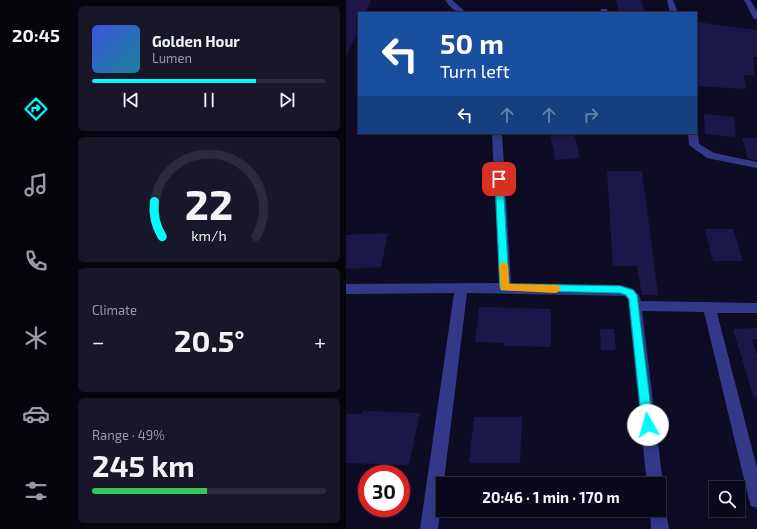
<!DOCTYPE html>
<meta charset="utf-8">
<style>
body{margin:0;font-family:"Exo 2",sans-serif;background:#181729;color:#f1f3f6;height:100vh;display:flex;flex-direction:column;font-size:15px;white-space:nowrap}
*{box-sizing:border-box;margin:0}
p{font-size:13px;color:#999aa3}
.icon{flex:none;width:22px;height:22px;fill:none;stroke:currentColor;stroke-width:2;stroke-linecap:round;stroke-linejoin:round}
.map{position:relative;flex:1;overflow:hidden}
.side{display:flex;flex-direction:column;gap:6px;padding:6px;background:#06050f;width:274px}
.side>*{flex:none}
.guide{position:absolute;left:12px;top:12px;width:339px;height:122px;border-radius:0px;box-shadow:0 2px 6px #0003,0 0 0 1px #2a2a3b;background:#1a4fa0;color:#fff;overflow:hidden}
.controls{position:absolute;left:363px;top:481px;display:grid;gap:8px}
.controls a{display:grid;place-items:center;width:36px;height:36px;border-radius:0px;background:#0a091c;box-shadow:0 2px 6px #0003,0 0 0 1px #2a2a3b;font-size:20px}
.speed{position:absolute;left:12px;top:465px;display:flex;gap:8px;font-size:20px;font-weight:700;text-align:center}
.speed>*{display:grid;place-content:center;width:52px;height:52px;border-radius:50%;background:#0a091c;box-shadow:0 2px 6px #0003,0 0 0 1px #2a2a3b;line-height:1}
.speed .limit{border:6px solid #d22;background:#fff;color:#111}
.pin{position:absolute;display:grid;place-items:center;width:34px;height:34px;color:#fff;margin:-17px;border-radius:8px;box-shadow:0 2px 6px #0006}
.me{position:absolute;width:44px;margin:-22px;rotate:353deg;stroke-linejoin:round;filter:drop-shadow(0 0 3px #0008)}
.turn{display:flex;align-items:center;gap:14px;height:84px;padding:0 16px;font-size:18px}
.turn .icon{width:52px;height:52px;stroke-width:2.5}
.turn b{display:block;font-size:28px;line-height:34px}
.lanes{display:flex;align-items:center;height:38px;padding:0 16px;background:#0003;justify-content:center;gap:20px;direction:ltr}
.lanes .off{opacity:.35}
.big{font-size:30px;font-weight:700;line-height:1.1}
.side .widget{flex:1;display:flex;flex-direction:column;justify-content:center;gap:6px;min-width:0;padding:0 14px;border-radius:6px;background:#181729}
.side .dial{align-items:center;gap:0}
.dial svg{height:104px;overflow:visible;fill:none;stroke:#2a2a3b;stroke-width:7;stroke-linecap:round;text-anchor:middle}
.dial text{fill:#f1f3f6;stroke:none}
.song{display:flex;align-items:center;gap:12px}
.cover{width:48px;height:48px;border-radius:6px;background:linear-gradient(135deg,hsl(230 70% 55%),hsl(190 70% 35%))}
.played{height:4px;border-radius:2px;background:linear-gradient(90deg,#00fbf9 70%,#2a2a3b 70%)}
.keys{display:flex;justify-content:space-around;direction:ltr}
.heat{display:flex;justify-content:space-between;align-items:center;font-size:22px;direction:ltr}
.charge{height:6px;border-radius:3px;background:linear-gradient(90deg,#34c759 49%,#2a2a3b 0)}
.trip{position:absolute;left:90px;top:477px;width:230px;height:40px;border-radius:0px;background:#0a091c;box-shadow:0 2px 6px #0003,0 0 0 1px #2a2a3b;font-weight:700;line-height:40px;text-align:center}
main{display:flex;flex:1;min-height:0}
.tabs{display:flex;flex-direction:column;width:72px;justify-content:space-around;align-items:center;background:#04040b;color:#999aa3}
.tabs .icon{width:28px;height:28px}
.tabs .current{color:#00fbf9}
.tabs b{font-size:18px;color:#f1f3f6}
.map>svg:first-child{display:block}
.building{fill:#1b1748}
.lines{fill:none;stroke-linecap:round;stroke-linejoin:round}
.minor{fill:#333988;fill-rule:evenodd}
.route{fill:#00fbf9;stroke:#00a3a2}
.slow{fill:#f59e0b}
</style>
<main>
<nav class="tabs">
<b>20:45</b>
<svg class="icon current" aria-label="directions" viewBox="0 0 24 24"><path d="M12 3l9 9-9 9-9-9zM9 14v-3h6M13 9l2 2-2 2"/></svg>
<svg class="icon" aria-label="music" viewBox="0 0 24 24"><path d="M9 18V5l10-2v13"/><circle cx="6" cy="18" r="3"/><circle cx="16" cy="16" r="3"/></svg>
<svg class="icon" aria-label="phone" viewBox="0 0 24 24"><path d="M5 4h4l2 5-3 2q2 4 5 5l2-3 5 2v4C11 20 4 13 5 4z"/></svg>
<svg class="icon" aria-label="climate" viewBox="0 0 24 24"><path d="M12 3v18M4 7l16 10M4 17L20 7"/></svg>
<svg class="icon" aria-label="car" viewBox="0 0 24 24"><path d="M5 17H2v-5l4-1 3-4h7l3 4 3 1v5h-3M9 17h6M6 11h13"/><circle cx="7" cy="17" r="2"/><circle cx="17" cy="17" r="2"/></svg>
<svg class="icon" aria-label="filters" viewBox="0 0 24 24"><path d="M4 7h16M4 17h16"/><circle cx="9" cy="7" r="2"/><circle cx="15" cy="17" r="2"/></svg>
</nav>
<section class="side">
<div class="widget">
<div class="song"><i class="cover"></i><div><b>Golden Hour</b><p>Lumen</p></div></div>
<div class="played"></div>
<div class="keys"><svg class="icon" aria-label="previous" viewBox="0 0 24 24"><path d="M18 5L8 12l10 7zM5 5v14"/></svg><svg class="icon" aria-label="pause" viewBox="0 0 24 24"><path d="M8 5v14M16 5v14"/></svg><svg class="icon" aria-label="next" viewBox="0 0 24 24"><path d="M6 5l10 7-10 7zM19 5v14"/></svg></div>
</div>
<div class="widget dial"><svg viewBox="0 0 100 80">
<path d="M14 69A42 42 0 1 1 86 69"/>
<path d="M14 69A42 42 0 0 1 8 42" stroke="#00fbf9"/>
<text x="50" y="56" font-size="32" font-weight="700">22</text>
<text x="50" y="72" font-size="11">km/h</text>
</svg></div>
<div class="widget"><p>Climate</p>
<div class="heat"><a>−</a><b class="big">20.5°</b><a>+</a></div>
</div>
<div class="widget"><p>Range · 49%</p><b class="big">245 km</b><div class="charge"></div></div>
</section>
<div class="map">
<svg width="411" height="529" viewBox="0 0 411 529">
<rect width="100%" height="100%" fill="#0e0c25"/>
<!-- building -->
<g class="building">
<polygon points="0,0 25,0 19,13 13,13 13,28 0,57"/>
<polygon points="270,0 294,0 300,13 273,13"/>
<polygon points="350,22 411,30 411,57 407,57 409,76 398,75 400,89 351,86"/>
<polygon points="358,114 388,117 390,137 359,134"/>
<polygon points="204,133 228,133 234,158 209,160"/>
<polygon points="396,138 411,138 411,160 402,159"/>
<polygon points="261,171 296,171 312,295 296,295 291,266 267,266"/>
<polygon points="359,229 387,229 397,261 367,261"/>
<polygon points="42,233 35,267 0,269 0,235"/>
<polygon points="133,307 205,309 205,347 158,346 158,343 129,342"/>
<polygon points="411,328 411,339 406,340 411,354 411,397 408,398 387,329"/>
<polygon points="254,329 268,329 270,350 255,350"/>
<polygon points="17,411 74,413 63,465 0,463 0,414 16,414"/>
<polygon points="128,417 176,417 174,463 123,463"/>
</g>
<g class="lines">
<!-- minor -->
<g class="minor">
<path d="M99,0H106L121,13C110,13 105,9 99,0Z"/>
<polygon points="321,0 327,0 332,13 324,13"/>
<polygon points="398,0 404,0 411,11 411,19 408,19"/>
<polygon points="255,9 261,9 262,13 254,13"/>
<polygon points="350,131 352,133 353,144 368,153 411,162 411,168 361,158 343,145 342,133 350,133"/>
<path d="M146,133H156L165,283L274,285C284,287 292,289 295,301L411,303V313H371L411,468V508L405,506L403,500L358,312L296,311L317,484L313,490V484H301L282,300L279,296L121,293L92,529H74L108,293L0,294V284L153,283Z"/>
<polygon points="313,502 318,504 320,510 323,529 305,529 304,510 313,510"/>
</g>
</g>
<!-- route -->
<polygon class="route" points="153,177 157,179 163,284 274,286 287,290 291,295 307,425 306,429 302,430 298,429 296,425 283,299 280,295 274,293 155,290 154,288 149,179"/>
<!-- slow -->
<polygon class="slow" points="158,262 162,265 163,284 210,285 213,286 215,289 213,291 210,293 155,290 153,265"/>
</svg>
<div class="controls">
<a><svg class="icon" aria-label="search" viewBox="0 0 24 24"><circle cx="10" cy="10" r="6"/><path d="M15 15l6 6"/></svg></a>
</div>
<div class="speed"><div class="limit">30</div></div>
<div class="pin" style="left:153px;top:179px;background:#d93025"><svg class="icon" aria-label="arrive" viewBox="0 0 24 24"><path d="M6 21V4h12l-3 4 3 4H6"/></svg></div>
<svg class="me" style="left:302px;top:425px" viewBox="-20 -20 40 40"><circle r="19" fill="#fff"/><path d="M0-13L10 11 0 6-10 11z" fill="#00fbf9"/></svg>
<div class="trip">20:46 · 1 min · 170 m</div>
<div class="guide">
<div class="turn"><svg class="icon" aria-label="left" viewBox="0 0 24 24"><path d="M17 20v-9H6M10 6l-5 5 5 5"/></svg><div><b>50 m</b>Turn left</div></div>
<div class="lanes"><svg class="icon" aria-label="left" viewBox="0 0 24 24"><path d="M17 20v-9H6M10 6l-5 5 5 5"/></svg><svg class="icon off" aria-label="ahead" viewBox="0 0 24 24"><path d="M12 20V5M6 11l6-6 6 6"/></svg><svg class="icon off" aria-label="ahead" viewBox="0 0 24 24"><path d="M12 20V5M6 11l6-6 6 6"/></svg><svg class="icon off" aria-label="right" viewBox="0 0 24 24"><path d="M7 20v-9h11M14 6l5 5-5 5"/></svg></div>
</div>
</div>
</main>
